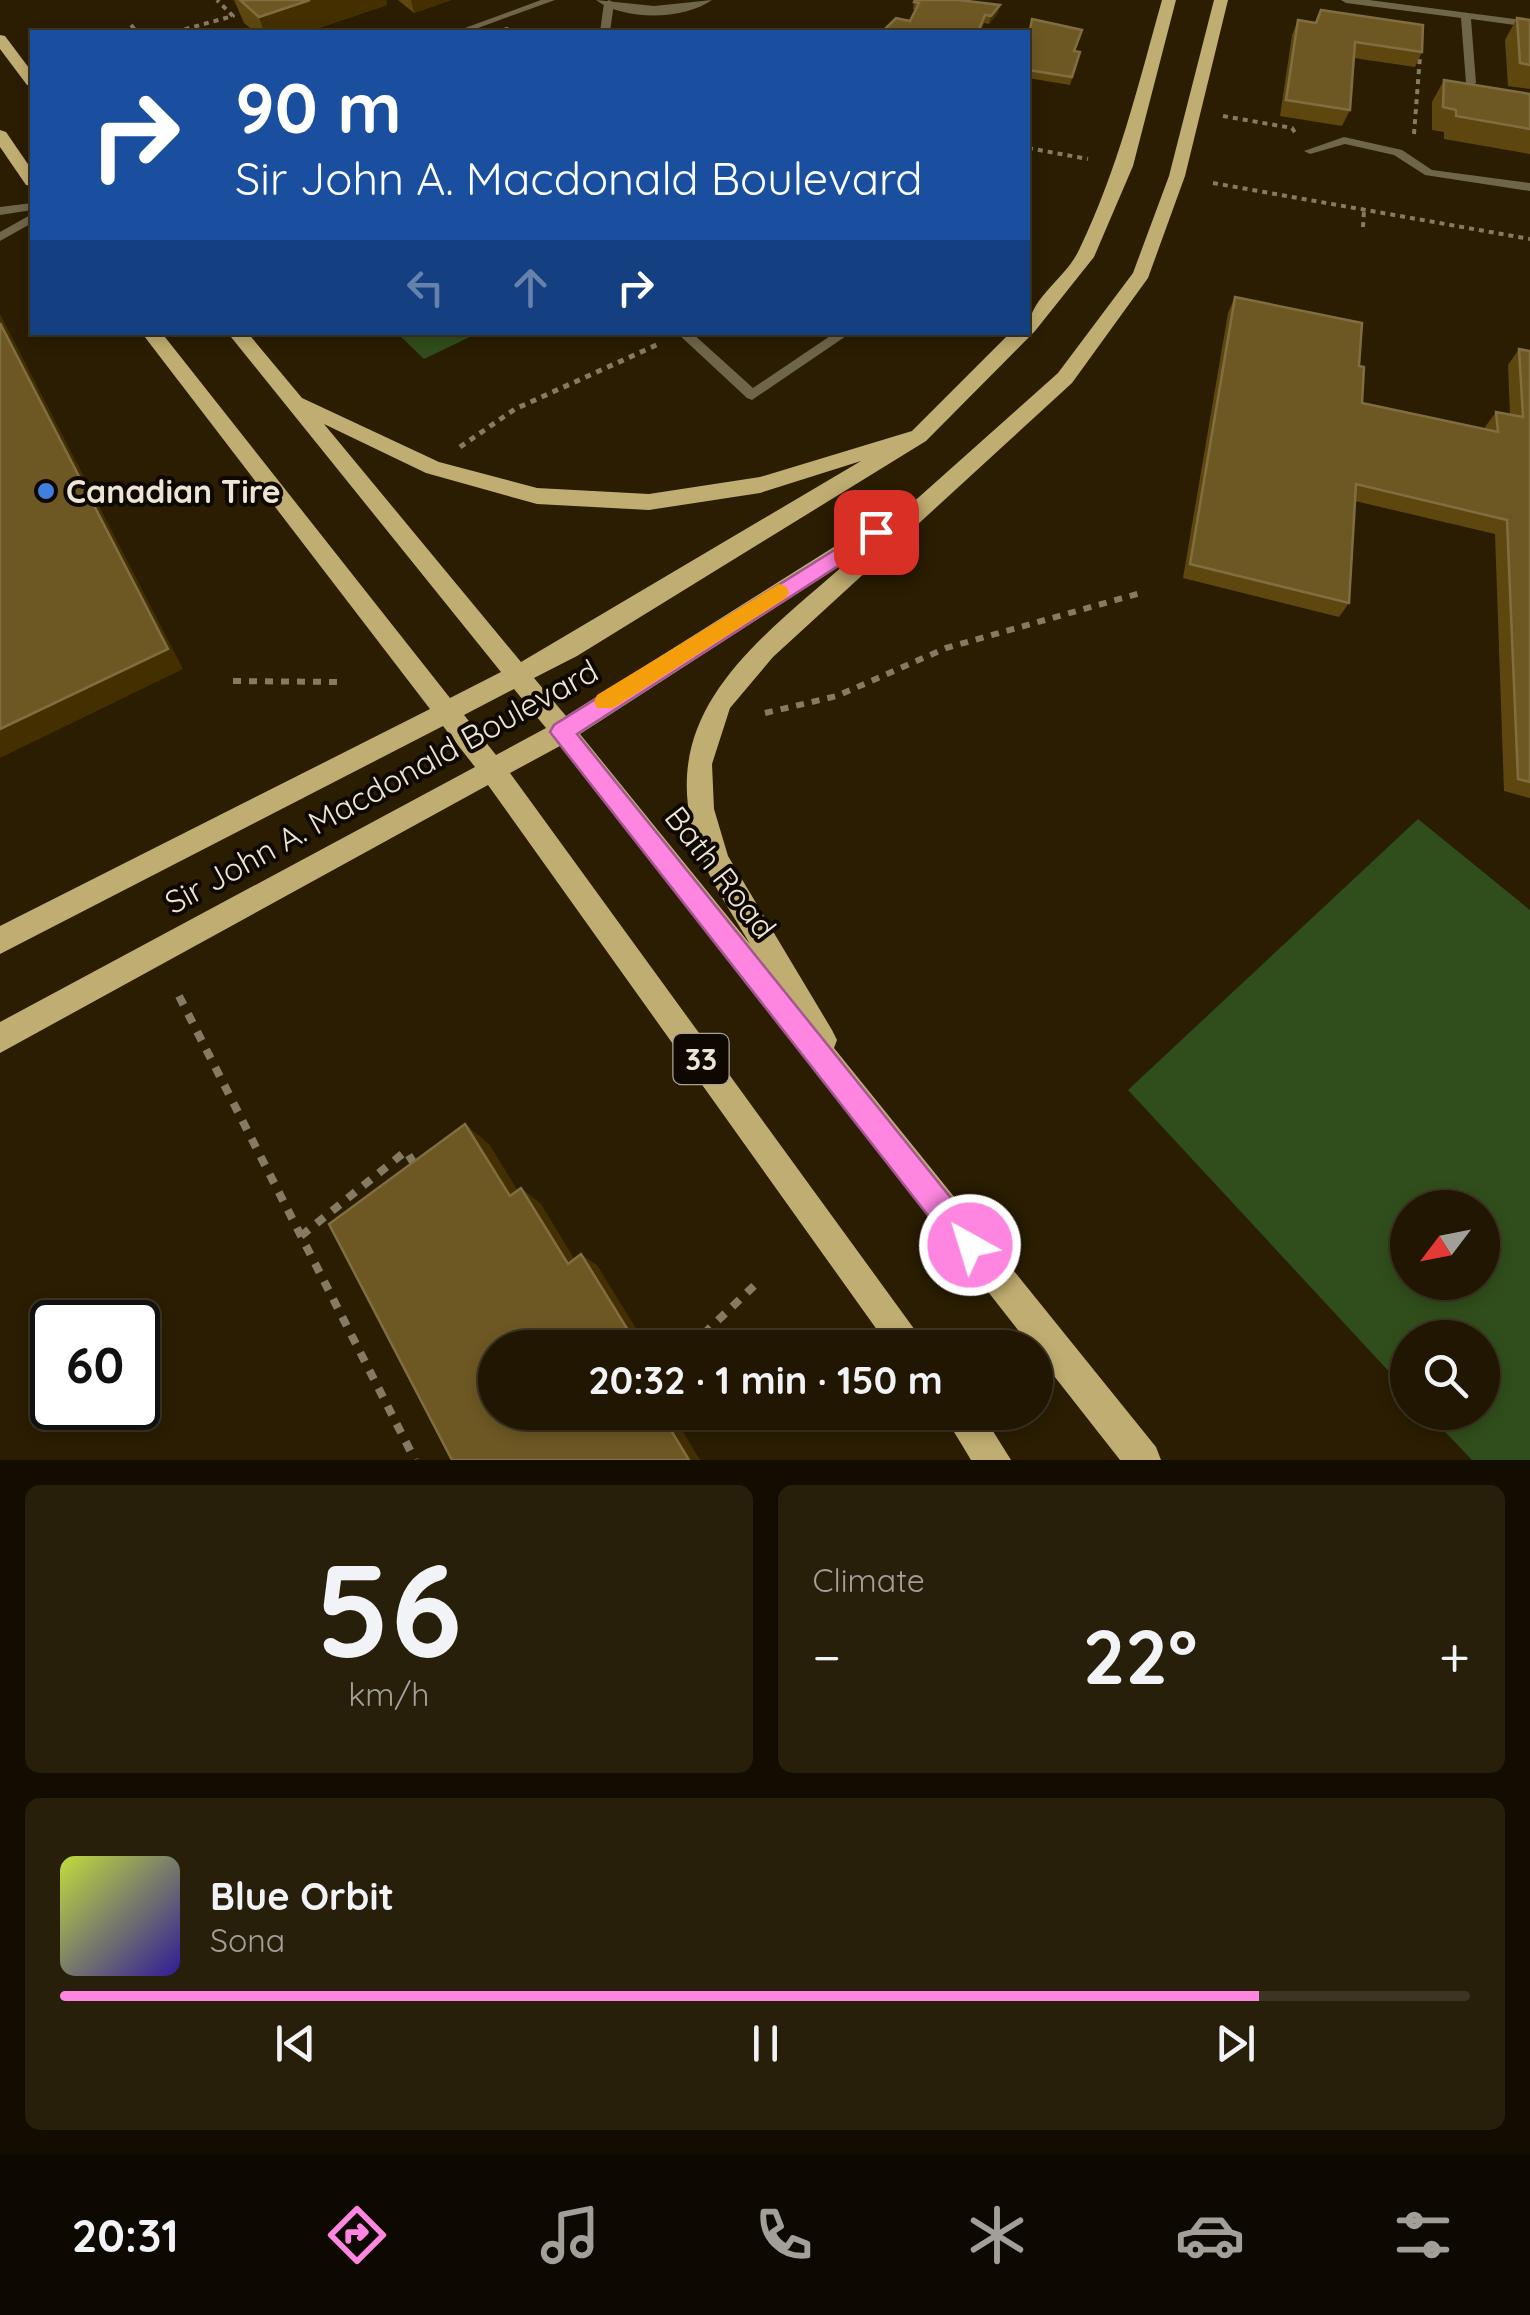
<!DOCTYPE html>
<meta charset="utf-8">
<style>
body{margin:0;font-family:Quicksand,sans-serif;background:#281f0b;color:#f1f3f6;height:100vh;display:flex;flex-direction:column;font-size:38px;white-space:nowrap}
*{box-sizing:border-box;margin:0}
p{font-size:32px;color:#a29f99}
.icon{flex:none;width:55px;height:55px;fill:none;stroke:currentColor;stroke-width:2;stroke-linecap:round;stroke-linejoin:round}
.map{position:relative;height:1460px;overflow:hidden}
.drawer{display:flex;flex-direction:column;gap:25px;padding:25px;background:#120c01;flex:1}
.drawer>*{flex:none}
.hud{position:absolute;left:30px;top:30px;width:1000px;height:305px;border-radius:0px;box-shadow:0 5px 15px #0003,0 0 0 2px #3d3523;background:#1a4fa0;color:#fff;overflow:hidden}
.needle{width:65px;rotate:238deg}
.buttons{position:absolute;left:1390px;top:1190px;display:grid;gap:20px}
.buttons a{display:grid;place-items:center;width:110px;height:110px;border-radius:50%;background:#201601;box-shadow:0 5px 15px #0003,0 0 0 2px #3d3523;font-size:50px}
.speed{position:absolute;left:30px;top:1300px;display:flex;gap:20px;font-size:50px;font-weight:700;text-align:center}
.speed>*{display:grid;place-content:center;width:130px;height:130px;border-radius:50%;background:#201601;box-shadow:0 5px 15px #0003,0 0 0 2px #3d3523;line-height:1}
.speed .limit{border:5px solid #111;border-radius:15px;background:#fff;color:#111}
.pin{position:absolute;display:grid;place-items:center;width:85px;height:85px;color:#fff;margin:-42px;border-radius:20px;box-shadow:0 5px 15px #0006}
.me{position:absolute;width:110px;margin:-55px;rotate:321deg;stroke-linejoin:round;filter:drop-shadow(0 0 8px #0008)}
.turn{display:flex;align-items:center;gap:35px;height:210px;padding:0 40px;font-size:45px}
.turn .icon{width:130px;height:130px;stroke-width:2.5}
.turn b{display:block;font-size:70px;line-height:85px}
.lanes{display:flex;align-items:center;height:95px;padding:0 40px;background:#0003;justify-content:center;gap:50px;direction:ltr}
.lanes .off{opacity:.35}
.big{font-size:75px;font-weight:800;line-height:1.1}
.drawer .card{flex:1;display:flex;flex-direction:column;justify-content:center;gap:15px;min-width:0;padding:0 35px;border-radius:15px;background:#281f0b}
.drawer .dial{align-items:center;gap:0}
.dial b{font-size:130px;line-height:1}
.song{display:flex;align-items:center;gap:30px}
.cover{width:120px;height:120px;border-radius:15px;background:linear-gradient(135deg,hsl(70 70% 55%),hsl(250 70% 35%))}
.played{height:10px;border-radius:5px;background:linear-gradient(90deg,#fe86e1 85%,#3d3523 85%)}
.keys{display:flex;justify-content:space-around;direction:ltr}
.heat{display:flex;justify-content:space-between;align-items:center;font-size:55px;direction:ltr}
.drawer .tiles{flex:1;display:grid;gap:25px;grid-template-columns:1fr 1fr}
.card:last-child{grid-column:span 2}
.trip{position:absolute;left:478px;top:1330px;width:575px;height:100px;border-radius:50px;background:#201601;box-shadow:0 5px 15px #0003,0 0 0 2px #3d3523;font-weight:800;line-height:100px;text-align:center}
.tabs{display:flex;height:160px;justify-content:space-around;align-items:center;background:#0d0900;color:#a29f99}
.tabs .icon{width:70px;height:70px}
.tabs .current{color:#fe86e1}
.tabs b{font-size:45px;color:#f1f3f6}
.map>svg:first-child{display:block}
.green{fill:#304e1b;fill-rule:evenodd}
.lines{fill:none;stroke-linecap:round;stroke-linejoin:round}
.path-far3{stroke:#857b64;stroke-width:4;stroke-dasharray:5 5;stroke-linecap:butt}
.path-far2{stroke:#857b64;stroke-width:5;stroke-dasharray:6 6;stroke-linecap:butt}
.path-far1{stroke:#857b64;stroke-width:6;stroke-dasharray:8 8;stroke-linecap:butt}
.path{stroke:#857b64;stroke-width:8;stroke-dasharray:10 10;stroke-linecap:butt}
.lane{fill:#6f664a;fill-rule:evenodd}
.street{fill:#6f664a;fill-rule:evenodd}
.primary{fill:#c0ad71;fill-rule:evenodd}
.wall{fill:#5e470f}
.shaded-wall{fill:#432f00}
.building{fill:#6d5824;stroke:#816e40;stroke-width:2.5}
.route{fill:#fe86e1;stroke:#a55792;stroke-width:2.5}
.slow{fill:#f59e0b}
.shop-dot{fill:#3f7fe0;stroke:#0e0801;stroke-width:4}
.labels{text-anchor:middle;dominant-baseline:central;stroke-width:8;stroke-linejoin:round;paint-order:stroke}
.shield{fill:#0e0801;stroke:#aaa395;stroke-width:2.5}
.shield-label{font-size:30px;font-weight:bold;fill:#ede5d4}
.poi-label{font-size:32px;font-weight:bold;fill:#ede5d4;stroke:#0e0801;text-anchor:start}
.street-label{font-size:32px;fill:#ede5d4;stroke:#0e0801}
</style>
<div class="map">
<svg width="1530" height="1460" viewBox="0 0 1530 1460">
<rect width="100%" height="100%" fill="#2a1d01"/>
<!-- green -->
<g class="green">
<polygon points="397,333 478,333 424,359"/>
<path d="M1418,819L1530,910V1460H1472L1427,1413L1482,1412V1338H1408L1407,1391L1128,1090ZM1408,1208H1482V1282H1408Z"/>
</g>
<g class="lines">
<!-- path-far3 -->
<g class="path-far3">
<polyline points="131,25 137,32"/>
<polyline points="175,32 233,16 217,0"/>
<polyline points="1223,116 1292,128 1296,134"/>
<polyline points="1414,134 1420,56"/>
<polyline points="1028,148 1088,159"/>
<polyline points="1213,183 1530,239"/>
<polyline points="1363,227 1364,210"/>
</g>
<!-- path-far2 -->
<polyline class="path-far2" points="460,447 515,409 661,343"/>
<!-- path-far1 -->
<g class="path-far1">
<polyline points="233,681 337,682"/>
<polyline points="765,713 837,696 946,648 1144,592"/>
</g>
<!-- path -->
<g class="path">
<polyline points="179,996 415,1460"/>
<polyline points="301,1236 406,1151 415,1165"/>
<polyline points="689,1348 758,1282"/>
</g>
<!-- lane -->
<g class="lane">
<polygon points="541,0 555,0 467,32 454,32"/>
<polygon points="609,0 614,3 610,32 600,32 604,3"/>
<polygon points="1341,0 1369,0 1530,21 1530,27 1471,19 1476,83 1471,86 1466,83 1461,18 1346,3"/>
<polygon points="1344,137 1402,150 1432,170 1530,183 1530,191 1425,175 1394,155 1345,144 1310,154 1304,151"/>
<polygon points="32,203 32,210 0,215 0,207"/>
<polygon points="32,214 32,223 0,241 0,232"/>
<polygon points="676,332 691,332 753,388 836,332 852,332 752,400 747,398"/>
</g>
<!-- street -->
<path class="street" d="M596,0L654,6L712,0C684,20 624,21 596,0Z"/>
<!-- primary -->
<g class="primary">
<path d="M1162,0H1176L1133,166L1094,257L1035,331L926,441L577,656L534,678L566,716L875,521L891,522L1058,373L1133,273L1169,176L1214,0H1228L1185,176L1148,278L1072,383L773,657L730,708L712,764L714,809L728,856L832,1030L837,1040L834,1048L1156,1447L1161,1460H1120L560,746L510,773L928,1348H890L488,785L0,1053V1022L475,767L443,726L0,954V926L430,709L141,332H161L450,698L501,672L227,332H247L302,398L439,462L537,488L649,494L760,477L912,431L1011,332H1028C1028,298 1065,280 1079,250C1118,169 1138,86 1162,0ZM324,424L426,473L537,504L649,510L760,493L861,461L521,662ZM852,558C756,643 643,718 704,863C716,891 735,918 750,944L580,734ZM514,689L546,728L496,755L464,715Z"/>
<polygon points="0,35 5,36 32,72 32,86 27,85 0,49"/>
<polygon points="0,130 6,132 32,170 32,186 26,185 0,147"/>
<polygon points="942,1412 981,1412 1011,1460 971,1460"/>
</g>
</g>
<!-- wall -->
<g class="wall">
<polygon points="234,0 386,0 387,5 307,32 255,32 244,23"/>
<polygon points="398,0 451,0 414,13"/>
<polygon points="914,2 998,13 989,24 984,23 980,32 885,32 885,29 910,21 916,10 913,9"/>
<polygon points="1517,18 1530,20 1530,89 1508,86 1505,40"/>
<polygon points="1298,20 1422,52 1415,67 1354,58 1350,110 1342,126 1280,116 1292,35"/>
<polygon points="1080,38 1075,51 1080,52 1070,85 1028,78 1028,41"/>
<polygon points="1444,80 1530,94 1530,154 1444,139 1444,132 1432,130 1432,102"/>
<polygon points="1235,297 1359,366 1362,403 1485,430 1485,427 1496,412 1510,415 1508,365 1519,349 1530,351 1530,798 1504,791 1495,534 1355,501 1349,603 1339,617 1183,578 1228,313"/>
</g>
<!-- shaded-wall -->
<g class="shaded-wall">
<polygon points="310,0 386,0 387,5 307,32 264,32 259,17"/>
<polygon points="411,0 451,0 414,13"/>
<polygon points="1000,5 998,13 989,24 991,16"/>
<polygon points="0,314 183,669 0,758"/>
<polygon points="465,1124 489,1144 531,1212 510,1196"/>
<polygon points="521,1188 541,1204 584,1275 568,1264"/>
<polygon points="581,1254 597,1265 648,1348 639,1348"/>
<polygon points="660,1412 671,1412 700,1460 689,1460"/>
</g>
<!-- building -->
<g class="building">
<polygon points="240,0 310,0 259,17"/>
<polygon points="915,0 959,0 1000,5 991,16 985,15 978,32 905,32 885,29 896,18 910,21 919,3 914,2"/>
<polygon points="1321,10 1423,25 1422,52 1355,42 1350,110 1286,100 1298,20 1316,23"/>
<polygon points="1517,18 1530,20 1530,65 1520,63"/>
<polygon points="1032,19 1082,30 1074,51 1080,52 1072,77 1028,70 1028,41"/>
<polygon points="507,28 513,32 494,32"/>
<polygon points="1444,80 1530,94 1530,129 1456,116 1456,110 1443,107"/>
<polygon points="1235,297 1362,323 1359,366 1364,367 1362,403 1498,432 1496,412 1523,417 1519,349 1530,351 1530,782 1518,779 1507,520 1356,484 1349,603 1190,564"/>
<polygon points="0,323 168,649 0,729"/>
<polygon points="465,1124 510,1196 521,1188 568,1264 581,1254 639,1348 495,1348 495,1412 660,1412 689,1460 452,1460 329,1224"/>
</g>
<!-- route -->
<polygon class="route" points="876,524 883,526 883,537 577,734 980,1234 984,1245 980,1255 970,1260 959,1255 550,732 554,725"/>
<!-- slow -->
<polygon class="slow" points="779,584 786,586 789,592 786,598 613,708 597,708 594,702 597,695"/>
<!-- markers -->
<circle class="shop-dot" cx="46" cy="491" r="10"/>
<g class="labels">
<!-- shield labels -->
<rect class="shield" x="673.5" y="1034" width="55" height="50" rx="8"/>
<g class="shield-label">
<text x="701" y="1059">33</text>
</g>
<!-- poi labels -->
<g class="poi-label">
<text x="66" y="491">Canadian Tire</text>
</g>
<!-- street labels -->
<g class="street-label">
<text transform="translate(381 786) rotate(-29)">Sir John A. Macdonald Boulevard</text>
<text transform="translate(721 872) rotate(52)">Bath Road</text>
</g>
</g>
</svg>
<div class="buttons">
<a><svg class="needle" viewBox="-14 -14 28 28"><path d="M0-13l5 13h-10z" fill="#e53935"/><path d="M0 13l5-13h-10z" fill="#a29f99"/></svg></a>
<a><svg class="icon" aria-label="search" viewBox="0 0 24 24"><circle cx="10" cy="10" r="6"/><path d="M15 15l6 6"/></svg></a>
</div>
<div class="speed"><div class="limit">60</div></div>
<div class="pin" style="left:876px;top:532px;background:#d93025"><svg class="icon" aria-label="arrive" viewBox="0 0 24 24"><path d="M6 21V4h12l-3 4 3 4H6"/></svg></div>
<svg class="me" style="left:970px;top:1245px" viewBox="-20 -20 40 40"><circle r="17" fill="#fe86e1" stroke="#fff" stroke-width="3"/><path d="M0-11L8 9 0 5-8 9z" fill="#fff"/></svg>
<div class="trip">20:32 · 1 min · 150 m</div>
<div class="hud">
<div class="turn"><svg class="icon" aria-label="right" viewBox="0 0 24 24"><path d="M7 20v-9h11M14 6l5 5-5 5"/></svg><div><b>90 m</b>Sir John A. Macdonald Boulevard</div></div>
<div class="lanes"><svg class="icon off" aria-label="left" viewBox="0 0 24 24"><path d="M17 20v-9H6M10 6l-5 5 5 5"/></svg><svg class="icon off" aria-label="ahead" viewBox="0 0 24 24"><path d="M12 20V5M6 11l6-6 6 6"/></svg><svg class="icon" aria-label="right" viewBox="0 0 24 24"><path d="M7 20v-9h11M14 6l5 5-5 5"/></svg></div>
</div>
</div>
<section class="drawer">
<div class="tiles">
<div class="card dial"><b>56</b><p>km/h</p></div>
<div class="card"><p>Climate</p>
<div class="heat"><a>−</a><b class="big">22°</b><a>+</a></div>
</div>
<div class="card">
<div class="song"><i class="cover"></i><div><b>Blue Orbit</b><p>Sona</p></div></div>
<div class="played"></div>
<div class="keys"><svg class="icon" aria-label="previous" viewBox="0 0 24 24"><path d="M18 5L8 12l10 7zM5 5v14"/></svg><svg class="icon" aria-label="pause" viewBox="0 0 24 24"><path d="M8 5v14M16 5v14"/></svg><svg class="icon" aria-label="next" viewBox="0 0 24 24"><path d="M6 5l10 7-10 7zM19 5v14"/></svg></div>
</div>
</div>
</section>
<nav class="tabs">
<b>20:31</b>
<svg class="icon current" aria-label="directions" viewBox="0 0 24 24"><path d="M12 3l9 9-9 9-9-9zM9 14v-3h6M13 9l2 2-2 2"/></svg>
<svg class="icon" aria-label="music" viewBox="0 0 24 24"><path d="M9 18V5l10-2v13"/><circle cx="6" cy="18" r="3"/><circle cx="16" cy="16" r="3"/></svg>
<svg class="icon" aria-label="phone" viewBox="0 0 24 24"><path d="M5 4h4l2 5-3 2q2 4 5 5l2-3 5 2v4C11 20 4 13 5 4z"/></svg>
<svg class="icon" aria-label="climate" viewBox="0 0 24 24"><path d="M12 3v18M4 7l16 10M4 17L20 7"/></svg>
<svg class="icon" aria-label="car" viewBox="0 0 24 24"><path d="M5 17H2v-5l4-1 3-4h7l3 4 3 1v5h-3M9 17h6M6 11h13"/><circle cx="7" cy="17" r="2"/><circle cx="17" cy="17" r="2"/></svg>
<svg class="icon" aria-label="filters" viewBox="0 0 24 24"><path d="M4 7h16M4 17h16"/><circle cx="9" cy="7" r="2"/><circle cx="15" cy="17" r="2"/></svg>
</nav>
